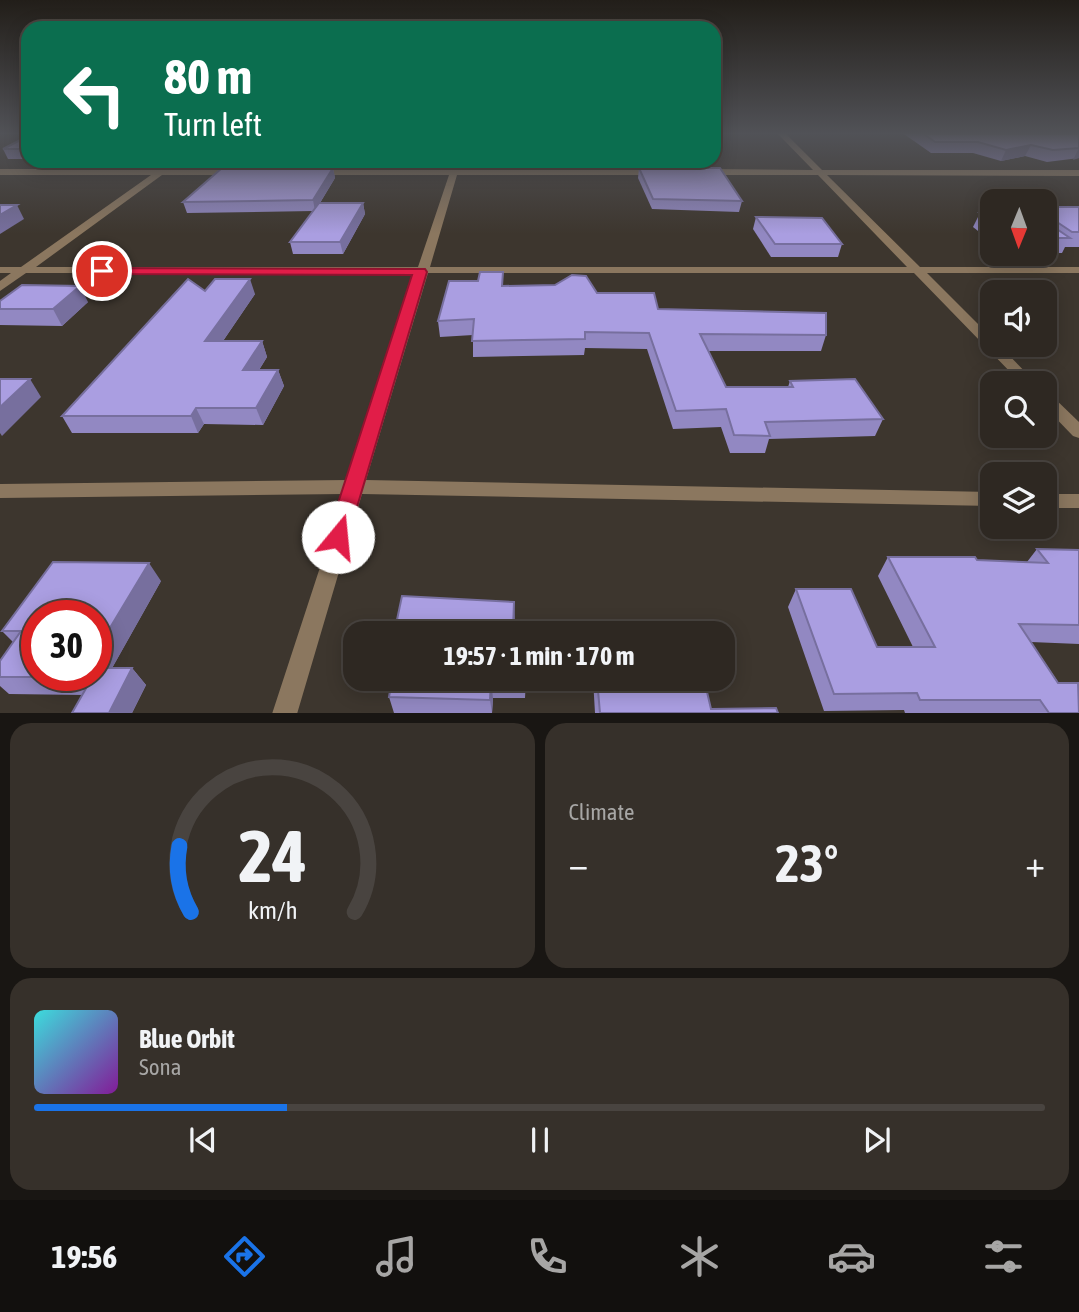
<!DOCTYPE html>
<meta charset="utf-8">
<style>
body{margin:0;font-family:"Asap Condensed",sans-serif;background:#36302a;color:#f1f3f6;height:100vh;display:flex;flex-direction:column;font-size:26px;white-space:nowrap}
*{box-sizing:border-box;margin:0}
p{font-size:23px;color:#a7a6a5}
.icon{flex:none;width:38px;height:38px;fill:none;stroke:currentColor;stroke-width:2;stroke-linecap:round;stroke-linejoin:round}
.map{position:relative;height:713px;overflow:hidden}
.drawer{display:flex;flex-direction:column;gap:10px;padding:10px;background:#191613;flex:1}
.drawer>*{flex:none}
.hud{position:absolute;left:21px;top:21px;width:700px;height:147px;border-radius:21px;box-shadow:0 4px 18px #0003,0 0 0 2px #494440;background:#0b6e4f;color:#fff;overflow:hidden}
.needle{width:46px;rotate:181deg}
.controls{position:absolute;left:980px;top:189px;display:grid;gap:14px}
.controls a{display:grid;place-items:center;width:77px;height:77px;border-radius:14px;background:#2e2822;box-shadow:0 4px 18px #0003,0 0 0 2px #494440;font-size:35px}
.speed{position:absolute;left:21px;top:600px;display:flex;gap:14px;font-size:35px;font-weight:700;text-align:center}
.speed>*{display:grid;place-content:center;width:91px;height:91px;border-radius:50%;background:#2e2822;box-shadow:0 4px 18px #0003,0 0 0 2px #494440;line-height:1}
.speed .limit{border:10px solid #d22;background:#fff;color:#111}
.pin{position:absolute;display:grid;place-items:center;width:60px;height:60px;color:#fff;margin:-30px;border:4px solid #fff;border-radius:50%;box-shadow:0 2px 7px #0007}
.me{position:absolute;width:77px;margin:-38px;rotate:17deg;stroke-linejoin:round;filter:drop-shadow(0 0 5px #0008)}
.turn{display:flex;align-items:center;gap:24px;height:147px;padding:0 28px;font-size:32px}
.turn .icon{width:91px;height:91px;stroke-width:2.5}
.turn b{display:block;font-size:49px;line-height:60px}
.big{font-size:52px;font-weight:700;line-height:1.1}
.drawer .tile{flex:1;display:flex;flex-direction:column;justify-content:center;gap:10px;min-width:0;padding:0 24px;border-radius:21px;background:#36302a}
.drawer .dial{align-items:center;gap:0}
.dial svg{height:182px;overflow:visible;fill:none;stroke:#494440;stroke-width:7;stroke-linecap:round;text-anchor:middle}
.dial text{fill:#f1f3f6;stroke:none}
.song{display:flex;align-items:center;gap:21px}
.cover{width:84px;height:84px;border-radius:10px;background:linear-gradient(135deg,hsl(180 70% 55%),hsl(290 70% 35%))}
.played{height:7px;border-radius:4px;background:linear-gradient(90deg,#1a73e8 25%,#494440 25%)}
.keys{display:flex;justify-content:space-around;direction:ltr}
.heat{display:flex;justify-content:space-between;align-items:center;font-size:38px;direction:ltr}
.drawer .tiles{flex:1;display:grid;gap:10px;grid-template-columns:1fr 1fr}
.tile:last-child{grid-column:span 2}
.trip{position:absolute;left:343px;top:621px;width:392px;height:70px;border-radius:21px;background:#2e2822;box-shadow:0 4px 18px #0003,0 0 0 2px #494440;font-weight:700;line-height:70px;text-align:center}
.tab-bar{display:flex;height:112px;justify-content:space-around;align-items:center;background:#12100e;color:#a7a6a5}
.tab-bar .icon{width:49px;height:49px}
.tab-bar .on{color:#1a73e8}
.tab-bar b{font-size:32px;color:#f1f3f6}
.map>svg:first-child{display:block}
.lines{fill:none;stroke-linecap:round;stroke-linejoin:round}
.street{fill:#8b775f;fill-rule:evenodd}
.wall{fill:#9288c2}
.shaded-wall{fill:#776f9e}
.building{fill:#aa9ee1;stroke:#776f9e;stroke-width:2}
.route{fill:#e11d48;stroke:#92132f;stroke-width:2}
</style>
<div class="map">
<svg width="1079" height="714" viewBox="0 0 1079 714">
<rect width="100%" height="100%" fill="#3d362e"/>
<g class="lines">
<!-- street -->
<g class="street">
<polygon points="778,134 786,134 822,170 1079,170 1079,176 827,175 920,267 1079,267 1079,273 927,273 992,338 992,345 999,345 1036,383 1021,383 914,273 428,273 366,480 992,492 992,506 362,494 297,714 272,714 344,494 0,498 0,484 348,480 416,273 26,273 0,291 0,281 11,273 0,273 0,267 21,267 151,175 0,175 0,169 158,169 170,161 179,161 169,169 234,169 238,172 234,175 162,175 36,267 418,267 449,175 317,175 313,172 317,169 450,169 453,161 461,161 459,169 658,169 662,172 658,175 457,175 430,267 907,267 818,175 706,175 702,172 706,169 813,170"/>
<polygon points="1045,393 1050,394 1079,422 1079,438 1073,436 1045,407"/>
<rect x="1045" y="494" width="34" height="14"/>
</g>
</g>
<!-- wall -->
<g class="wall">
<polygon points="904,134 1079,134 1079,158 1047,162 1025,156 1001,161 973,153 931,153"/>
<polygon points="28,136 28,159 8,159 3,149"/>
<polygon points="224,161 345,161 342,167 235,167 234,161"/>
<polygon points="632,161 712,161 711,167 634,167"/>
<polygon points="333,168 335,178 320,203 363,203 365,214 343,254 293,254 290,242 313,211 187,213 183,202"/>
<polygon points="639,168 742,201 739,212 652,209 638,178"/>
<polygon points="1045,207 1079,207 1079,247 1065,247 1062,253 1045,253"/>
<polygon points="980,213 992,213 992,242 973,227"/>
<polygon points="756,217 842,244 838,257 771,257 753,229"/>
<polygon points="503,272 503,286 597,293 658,309 826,335 821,351 708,351 726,387 788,387 790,381 883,419 875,436 769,439 765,453 730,453 721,427 673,429 647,349 585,348 584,355 473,357 473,335 440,337 438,321 478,281"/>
<polygon points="205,291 255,294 223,341 262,341 267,357 259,370 278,370 284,386 263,425 204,424 198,433 72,433 62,416"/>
<polygon points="0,301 88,302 62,326 0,325"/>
<polygon points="1037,549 1079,550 1079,644 1031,642 1079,713 905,713 904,710 824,711 788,607 796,589 877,647 913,647 878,576 888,557 1027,562"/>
<polygon points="161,581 112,668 132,668 146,685 132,713 72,713 83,695 9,694 0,686 0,661 13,642 2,631"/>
<polygon points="392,679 526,679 525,698 493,698 492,713 394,713 389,697"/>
<polygon points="593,679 704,679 711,709 778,713 595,713"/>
</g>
<!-- shaded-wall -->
<g class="shaded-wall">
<polygon points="1031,145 1025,156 1001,161 1006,150"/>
<polygon points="1079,148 1079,158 1073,160"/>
<polygon points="340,161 345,161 342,167"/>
<polygon points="333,168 335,178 315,211 313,200"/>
<polygon points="363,203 365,214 343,254 340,242"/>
<polygon points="17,205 24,219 0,234 0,215"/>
<polygon points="250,279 255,294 212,357 205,341"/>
<polygon points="80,286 88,302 62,326 53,309"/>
<polygon points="262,341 267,357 249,386 243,370"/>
<polygon points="278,370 284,386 263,425 256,408"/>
<polygon points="30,379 41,397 2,436 0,433 0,407"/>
<polygon points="196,408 204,424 198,433 191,416"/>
<polygon points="149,563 161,581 97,695 80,677 81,676 96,676 96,651"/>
<polygon points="514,602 515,621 514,634 513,634"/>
<polygon points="132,668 146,685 132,713 109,713"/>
<polygon points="491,680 493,698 492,713 490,700"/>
</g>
<!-- building -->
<g class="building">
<polygon points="924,134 1079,134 1079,148 1053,150 1031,145 1006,150 978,142 935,142"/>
<polygon points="28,136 28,149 3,149"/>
<polygon points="222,168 333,168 313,200 183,202"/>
<polygon points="639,168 720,168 742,201 653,199"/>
<polygon points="319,203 363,203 340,242 290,242"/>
<polygon points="0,205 17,205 0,215"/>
<polygon points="1045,207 1079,207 1079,232 1072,232 1045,214"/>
<polygon points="980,213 992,213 992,222"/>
<polygon points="756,217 822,218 842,244 775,244"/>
<polygon points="1045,221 1070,238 1045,238"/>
<polygon points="480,272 503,272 502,286 555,285 572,275 586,276 597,293 654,293 658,309 826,313 826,335 700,334 726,387 793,387 790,381 855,379 883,419 765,422 770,436 734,435 726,409 676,411 649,333 585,332 585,339 472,341 474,319 438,321 449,281 478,281"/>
<polygon points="188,279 205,291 215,279 250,279 205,341 262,341 243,370 278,370 256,408 196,408 191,416 62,416"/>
<polygon points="22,285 80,286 53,309 0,309 0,301"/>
<polygon points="0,379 30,379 0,407"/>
<polygon points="1037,549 1079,550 1079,625 1019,624 1058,683 1078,683 1079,713 1049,713 1040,700 920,700 917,693 834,694 796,589 851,589 877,647 935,647 888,557 975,557 977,560 1048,563"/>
<polygon points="53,562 149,563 96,651 96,616 37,616 37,676 81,676 80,677 0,677 0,661 21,631 2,631"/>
<polygon points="402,596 514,602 513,630 526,630 526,634 394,634"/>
<polygon points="98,668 132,668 109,713 72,713 93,676 96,676"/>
<polygon points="392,679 525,679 524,681 491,680 490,700 389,697"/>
<polygon points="597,679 704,679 711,709 776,708 778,713 600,713"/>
</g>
<!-- sky -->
<linearGradient id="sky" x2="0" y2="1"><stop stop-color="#221e19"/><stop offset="0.57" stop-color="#515257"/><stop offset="1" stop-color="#515257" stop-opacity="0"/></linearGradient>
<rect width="1079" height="234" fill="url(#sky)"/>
<!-- route -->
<polygon class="route" points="98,268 425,269 427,272 346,544 338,546 330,544 327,537 412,275 102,274 96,271"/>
</svg>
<div class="controls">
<a><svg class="needle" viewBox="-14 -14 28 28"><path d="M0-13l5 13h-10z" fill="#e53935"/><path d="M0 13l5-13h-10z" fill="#a7a6a5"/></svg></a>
<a><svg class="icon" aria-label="sound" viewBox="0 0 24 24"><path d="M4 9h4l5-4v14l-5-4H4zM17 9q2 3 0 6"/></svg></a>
<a><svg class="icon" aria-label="search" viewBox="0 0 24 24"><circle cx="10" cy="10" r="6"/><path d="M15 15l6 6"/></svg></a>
<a><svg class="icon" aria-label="layers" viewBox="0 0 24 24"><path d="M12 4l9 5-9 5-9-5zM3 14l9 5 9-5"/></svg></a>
</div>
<div class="speed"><div class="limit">30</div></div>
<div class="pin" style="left:102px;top:271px;background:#d93025"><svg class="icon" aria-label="arrive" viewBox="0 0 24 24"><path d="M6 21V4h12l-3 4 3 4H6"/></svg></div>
<svg class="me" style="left:338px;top:537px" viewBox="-20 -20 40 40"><circle r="19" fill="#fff"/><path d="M0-13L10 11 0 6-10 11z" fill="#e11d48"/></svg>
<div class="trip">19:57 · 1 min · 170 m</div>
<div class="hud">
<div class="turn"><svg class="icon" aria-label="left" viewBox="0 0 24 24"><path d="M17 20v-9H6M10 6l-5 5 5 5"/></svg><div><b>80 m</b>Turn left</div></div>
</div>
</div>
<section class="drawer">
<div class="tiles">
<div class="tile dial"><svg viewBox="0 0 100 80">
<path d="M14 69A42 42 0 1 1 86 69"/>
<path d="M14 69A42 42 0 0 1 9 40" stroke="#1a73e8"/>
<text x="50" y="56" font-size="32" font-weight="700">24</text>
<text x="50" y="72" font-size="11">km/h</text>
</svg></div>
<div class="tile"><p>Climate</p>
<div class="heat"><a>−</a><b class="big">23°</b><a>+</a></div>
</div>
<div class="tile">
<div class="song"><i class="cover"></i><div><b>Blue Orbit</b><p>Sona</p></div></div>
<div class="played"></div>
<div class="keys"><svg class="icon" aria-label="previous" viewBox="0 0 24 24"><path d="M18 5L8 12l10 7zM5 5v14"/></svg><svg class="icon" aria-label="pause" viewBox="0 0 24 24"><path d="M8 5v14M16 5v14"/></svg><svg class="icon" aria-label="next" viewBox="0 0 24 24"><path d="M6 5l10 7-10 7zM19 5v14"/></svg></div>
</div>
</div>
</section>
<nav class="tab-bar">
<b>19:56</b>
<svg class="icon on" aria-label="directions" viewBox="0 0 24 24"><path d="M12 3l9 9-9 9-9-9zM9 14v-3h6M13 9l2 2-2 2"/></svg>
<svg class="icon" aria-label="music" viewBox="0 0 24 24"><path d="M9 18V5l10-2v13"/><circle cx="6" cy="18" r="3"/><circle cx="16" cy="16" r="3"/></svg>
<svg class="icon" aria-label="phone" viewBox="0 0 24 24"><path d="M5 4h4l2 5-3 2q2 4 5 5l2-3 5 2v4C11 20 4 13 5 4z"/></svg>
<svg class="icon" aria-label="climate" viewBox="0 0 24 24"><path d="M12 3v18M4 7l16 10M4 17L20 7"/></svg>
<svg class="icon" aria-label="car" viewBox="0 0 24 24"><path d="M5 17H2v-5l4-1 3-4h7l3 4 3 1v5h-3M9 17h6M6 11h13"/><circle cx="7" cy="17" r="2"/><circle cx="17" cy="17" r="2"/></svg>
<svg class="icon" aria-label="filters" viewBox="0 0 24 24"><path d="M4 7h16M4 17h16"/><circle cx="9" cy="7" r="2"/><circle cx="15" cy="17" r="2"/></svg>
</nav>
